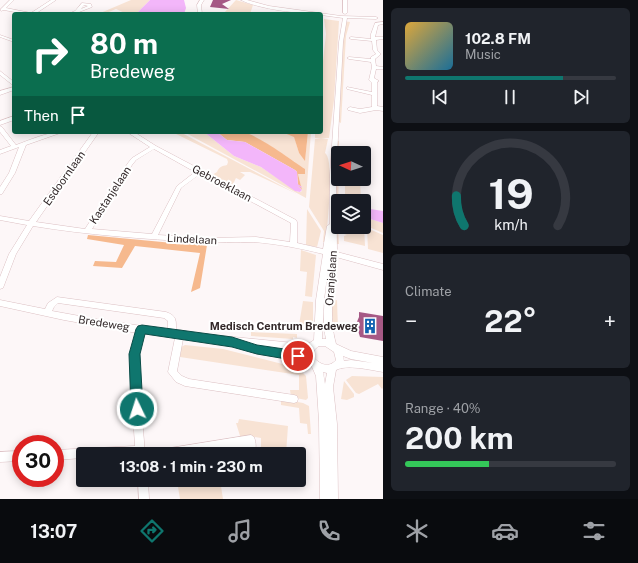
<!DOCTYPE html>
<meta charset="utf-8">
<style>
body{margin:0;font-family:"Public Sans",sans-serif;background:#20242c;color:#f1f3f6;height:100vh;display:flex;flex-direction:column;font-size:15px;white-space:nowrap}
*{box-sizing:border-box;margin:0}
p{font-size:13px;color:#9ea1a6}
.icon{flex:none;width:22px;height:22px;fill:none;stroke:currentColor;stroke-width:2;stroke-linecap:round;stroke-linejoin:round}
.map{position:relative;flex:1;overflow:hidden}
.details{display:flex;flex-direction:column;gap:8px;padding:8px;background:#0d0f14;width:255px}
.details>*{flex:none}
.banner{position:absolute;left:12px;top:12px;width:311px;height:122px;border-radius:4px;box-shadow:0 2px 10px #0003;background:#0b6e4f;color:#fff;overflow:hidden}
.needle{width:26px;rotate:273deg}
.tools{position:absolute;left:331px;top:146px;display:grid;gap:8px}
.tools a{display:grid;place-items:center;width:40px;height:40px;border-radius:4px;background:#171b24;box-shadow:0 2px 10px #0003;font-size:20px}
.speed{position:absolute;left:12px;top:435px;display:flex;gap:8px;font-size:20px;font-weight:700;text-align:center}
.speed>*{display:grid;place-content:center;width:52px;height:52px;border-radius:50%;background:#171b24;box-shadow:0 2px 10px #0003;line-height:1}
.speed .limit{border:6px solid #d22;background:#fff;color:#111}
.pin{position:absolute;display:grid;place-items:center;width:34px;height:34px;color:#fff;margin:-17px;border:2px solid #fff;border-radius:50%;box-shadow:0 1px 4px #0007}
.me{position:absolute;width:44px;margin:-22px;rotate:356deg;stroke-linejoin:round;filter:drop-shadow(0 0 3px #0008)}
.turn{display:flex;align-items:center;gap:14px;height:84px;padding:0 12px;font-size:18px}
.turn .icon{width:52px;height:52px;stroke-width:2.5}
.turn b{display:block;font-size:28px;line-height:34px}
.then{display:flex;align-items:center;height:38px;padding:0 12px;background:#0003;gap:8px;font-size:15px}
.big{font-size:30px;font-weight:700;line-height:1.1}
.details .widget{flex:1;display:flex;flex-direction:column;justify-content:center;gap:6px;min-width:0;padding:0 14px;border-radius:6px;background:#20242c}
.details .dial{align-items:center;gap:0}
.dial svg{height:104px;overflow:visible;fill:none;stroke:#363941;stroke-width:7;stroke-linecap:round;text-anchor:middle}
.dial text{fill:#f1f3f6;stroke:none}
.song{display:flex;align-items:center;gap:12px}
.cover{width:48px;height:48px;border-radius:6px;background:linear-gradient(135deg,hsl(40 70% 55%),hsl(200 70% 35%))}
.played{height:4px;border-radius:2px;background:linear-gradient(90deg,#0f766e 75%,#363941 75%)}
.keys{display:flex;justify-content:space-around;direction:ltr}
.heat{display:flex;justify-content:space-between;align-items:center;font-size:22px;direction:ltr}
.charge{height:6px;border-radius:3px;background:linear-gradient(90deg,#34c759 40%,#363941 0)}
.trip{position:absolute;left:76px;top:447px;width:230px;height:40px;border-radius:4px;background:#171b24;box-shadow:0 2px 10px #0003;font-weight:700;line-height:40px;text-align:center}
.menu{display:flex;height:64px;justify-content:space-around;align-items:center;background:#090b0e;color:#9ea1a6}
.menu .icon{width:28px;height:28px}
.menu .current{color:#0f766e}
.menu b{font-size:18px;color:#f1f3f6}
main{display:flex;flex:1;min-height:0}
.map>svg:first-child{display:block}
.green{fill:#f8e3d4}
.forest{fill:#f6b98e}
.water{fill:#f3b6fa}
.lines{fill:none;stroke-linecap:round;stroke-linejoin:round}
.stream{stroke:#f3b6fa;stroke-width:1.5}
.building{fill:#a65985}
.minor-casing{stroke:#dcc0c3;stroke-width:1}
.minor{fill:#fff;fill-rule:evenodd}
.route{fill:#0f766e;stroke:#0a4d48}
.labels{text-anchor:middle;dominant-baseline:central;stroke-width:4;stroke-linejoin:round;paint-order:stroke}
.street-label{font-size:11px;fill:#33292a;stroke:#fff}
.poi-label{font-size:11px;font-weight:bold;fill:#33292a;stroke:#fff;text-anchor:end}
</style>
<main>
<div class="map">
<svg width="383" height="499" viewBox="0 0 383 499">
<rect width="100%" height="100%" fill="#fdf7f8"/>
<!-- green -->
<g class="green">
<polygon points="131,0 150,0 136,14 127,14 116,9 104,14 98,14"/>
<polygon points="236,0 253,5 250,14 223,14"/>
<polygon points="324,19 339,21 334,100 329,138 315,138 315,132 321,132 321,79 326,34"/>
<polygon points="344,21 350,22 346,36 341,123 337,121"/>
<path d="M172,132H180L297,194L250,172H240L245,175L240,180L236,178L232,186L212,175L217,172C219,167 222,166 227,165L228,162L227,159Z"/>
<polygon points="184,132 204,132 234,156 261,167 298,192 301,192 302,190 295,162 267,144 244,132 282,132 294,136 299,153 305,160 308,132 311,132 306,198"/>
<path d="M321,138L328,139L325,153C335,160 327,227 326,242H323L324,231L309,207L315,139Z"/>
<polygon points="336,141 339,141 338,227 339,244 336,244"/>
<polygon points="345,179 360,180 361,200 345,198"/>
<polygon points="307,209 321,231 317,247 306,245"/>
<polygon points="364,217 383,223 383,233 364,225 365,246 344,241 344,236 347,235 344,234 344,227 364,227"/>
<polygon points="367,228 383,235 383,253 368,249"/>
<polygon points="301,250 316,255 312,297 305,296 307,272 300,271"/>
<polygon points="337,300 338,330 331,330 331,302"/>
<polygon points="303,301 313,302 313,329 309,331 298,331"/>
<polygon points="251,332 297,334 297,338 293,337 293,339 251,336"/>
<polygon points="185,345 223,349 298,368 306,376 308,398 306,400 291,397 290,390 299,390 299,375 180,357 181,347"/>
<polygon points="352,376 383,377 383,388 382,389 378,384 359,394 356,393 346,380"/>
<polygon points="344,381 354,394 354,397 347,400 341,399"/>
<polygon points="281,399 303,403 309,406 311,434 308,434 307,424 300,423 299,408 281,405"/>
<polygon points="239,419 288,426 286,454 265,454 261,450 261,438 255,437 241,439 236,423 238,423"/>
<polygon points="220,480 223,499 180,499 178,487"/>
</g>
<!-- forest -->
<g class="forest">
<path d="M217,132C225,132 235,131 243,132C256,134 292,160 305,169V174H298L302,190L298,186L297,172L295,170L245,142L227,140Z"/>
<polygon points="282,132 308,132 305,161 299,153 294,137"/>
<polygon points="88,235 173,243 207,245 200,288 191,292 200,253 135,246 122,268 93,266 95,261 116,262 124,245 87,239"/>
</g>
<!-- water -->
<g class="water">
<polygon points="150,0 184,0 186,8 184,14 136,14"/>
<polygon points="204,132 217,132 227,140 245,142 295,170 297,172 298,186 302,190 300,192 295,191 261,167 234,156"/>
<polygon points="364,208 383,211 383,223 364,217"/>
</g>
<g class="lines">
<!-- stream -->
<polyline class="stream" points="295,183 301,187"/>
</g>
<!-- building -->
<g class="building">
<polygon points="213,0 231,0 222,4 229,9 210,7"/>
<polygon points="359,312 383,316 383,341 360,337 356,324 359,317"/>
</g>
<g class="lines">
<defs>
<g id="minor">
<polygon points="10,0 14,0 6,8 31,13 51,0 56,0 35,14 25,14 4,10 1,11 1,9"/>
<polygon points="200,0 204,0 201,5 202,14 198,14 197,5"/>
<path d="M241,0H247L269,6L341,16L376,17L378,18L376,19L347,18L343,42L336,175L337,252L383,264V270L336,257C334,286 328,316 336,344L351,351L383,357V372C371,370 346,364 336,370L333,387L337,424L338,499H320L319,421L316,376L312,367L308,362L257,354L239,348L238,345L183,339L177,371L182,376L189,379L294,395L297,396L298,399L297,402L294,403L185,386L176,382L168,372L175,338L145,334L139,354L138,367L145,454H83V458L55,460V450L135,446L130,367L131,354L137,333L64,320L0,306V300L45,309L48,303L57,297L166,312C177,316 176,320 176,331L180,330L194,333L304,344H308L314,340L316,300L323,254C300,248 277,244 254,242C236,242 217,243 199,242C144,239 88,235 33,226L16,254L3,288L0,289V277L9,254L27,225L0,220V216L29,221L93,132H99L36,222L85,229L128,163L132,158L150,147L127,132H134L156,146L296,220L297,222V243L323,249L327,226L330,224V175L339,42L343,18L321,15V14C301,14 258,9 241,0ZM154,149L195,172L177,186L152,234L92,229L132,165L136,160ZM200,174L291,223L290,242L256,237L208,238L158,235L181,188ZM328,269C326,291 321,318 326,339H322L324,300ZM58,303L164,318L168,321V330L96,319L52,311L54,307ZM319,346H325L334,352L336,360C329,368 321,365 314,358C312,352 314,349 319,346ZM258,347L305,352V354ZM343,356L351,359L373,363L351,360L344,361ZM323,372L327,373L325,384Z"/>
<polygon points="343,0 347,0 347,13 345,14 343,13"/>
<path d="M82,3L91,4L92,7L74,14H68L75,11ZM84,5L88,6L81,9Z"/>
<polygon points="383,22 383,24 378,25 375,37 383,37 383,39 376,40 377,50 380,53 380,55 375,59 376,66 383,67 383,69 376,69 374,78 379,81 377,82 377,106 383,107 383,111 376,110 360,113 348,110 347,109 350,107 360,109 372,107 372,95 347,89 347,87 372,92 372,83 369,80 372,67 371,62 349,59 347,58 349,57 371,59 371,57 376,54 373,50 372,41 351,39 349,38 351,37 371,39 371,34 375,23"/>
<polygon points="0,35 14,40 14,42 0,37"/>
<polygon points="0,71 14,82 14,86 0,75"/>
<polygon points="14,87 14,90 0,95 0,91"/>
<polygon points="14,116 14,120 0,125 0,121"/>
<path d="M0,126L2,127L16,145C30,140 47,132 63,132L26,145L15,173L2,194H0V187L9,173L19,147L0,154V150L11,146L0,132Z"/>
<path d="M251,435L254,437C256,442 257,450 253,454H234L229,448L194,454H159L161,451L164,449Z"/>
<polygon points="21,451 21,461 0,462 0,452"/>
<polygon points="138,480 148,480 149,499 139,499"/>
</g>
</defs>
<!-- minor casing -->
<use href="#minor" class="minor-casing"/>
<!-- minor -->
<use href="#minor" class="minor"/>
</g>
<!-- route -->
<polygon class="route" points="142,325 232,337 257,345 298,351 302,353 304,356 302,359 298,361 257,354 232,347 145,334 140,354 143,409 141,413 137,414 133,413 131,409 129,354 136,329 138,326"/>
<!-- icons -->
<defs>
<symbol id="building-bare" viewBox="-9 -9 18 18"><path d="M-4-6H4V6H1V3H-1V6H-4ZM-2.5-4.3h1.7v1.8h-1.7ZM.8-4.3h1.7v1.8H.8ZM-2.5-1h1.7V.8h-1.7ZM.8-1h1.7V.8H.8Z" fill="#1263b1" stroke="#fff" stroke-width="2.5" paint-order="stroke"/></symbol>
</defs>
<g fill-rule="evenodd">
<use href="#building-bare" x="359" y="315" width="22" height="22"/>
</g>
<g class="labels">
<!-- street labels -->
<g class="street-label">
<text transform="translate(64 178) rotate(-55)">Esdoornlaan</text>
<text transform="translate(222 183) rotate(28)">Gebroeklaan</text>
<text transform="translate(110 195) rotate(-57)">Kastanjelaan</text>
<text transform="translate(192 239) rotate(3)">Lindelaan</text>
<text transform="translate(331 278) rotate(-86)">Oranjelaan</text>
<text transform="translate(104 323) rotate(9)">Bredeweg</text>
</g>
<!-- poi labels -->
<g class="poi-label">
<text x="358" y="326">Medisch Centrum Bredeweg</text>
</g>
</g>
</svg>
<div class="tools">
<a><svg class="needle" viewBox="-14 -14 28 28"><path d="M0-13l5 13h-10z" fill="#e53935"/><path d="M0 13l5-13h-10z" fill="#9ea1a6"/></svg></a>
<a><svg class="icon" aria-label="layers" viewBox="0 0 24 24"><path d="M12 4l9 5-9 5-9-5zM3 14l9 5 9-5"/></svg></a>
</div>
<div class="speed"><div class="limit">30</div></div>
<div class="pin" style="left:298px;top:356px;background:#d93025"><svg class="icon" aria-label="arrive" viewBox="0 0 24 24"><path d="M6 21V4h12l-3 4 3 4H6"/></svg></div>
<svg class="me" style="left:137px;top:409px" viewBox="-20 -20 40 40"><circle r="17" fill="#0f766e" stroke="#fff" stroke-width="3"/><path d="M0-11L8 9 0 5-8 9z" fill="#fff"/></svg>
<div class="trip">13:08 · 1 min · 230 m</div>
<div class="banner">
<div class="turn"><svg class="icon" aria-label="right" viewBox="0 0 24 24"><path d="M7 20v-9h11M14 6l5 5-5 5"/></svg><div><b>80 m</b>Bredeweg</div></div>
<div class="then">Then<svg class="icon" aria-label="arrive" viewBox="0 0 24 24"><path d="M6 21V4h12l-3 4 3 4H6"/></svg></div>
</div>
</div>
<section class="details">
<div class="widget">
<div class="song"><i class="cover"></i><div><b>102.8 FM</b><p>Music</p></div></div>
<div class="played"></div>
<div class="keys"><svg class="icon" aria-label="previous" viewBox="0 0 24 24"><path d="M18 5L8 12l10 7zM5 5v14"/></svg><svg class="icon" aria-label="pause" viewBox="0 0 24 24"><path d="M8 5v14M16 5v14"/></svg><svg class="icon" aria-label="next" viewBox="0 0 24 24"><path d="M6 5l10 7-10 7zM19 5v14"/></svg></div>
</div>
<div class="widget dial"><svg viewBox="0 0 100 80">
<path d="M14 69A42 42 0 1 1 86 69"/>
<path d="M14 69A42 42 0 0 1 8 46" stroke="#0f766e"/>
<text x="50" y="56" font-size="32" font-weight="700">19</text>
<text x="50" y="72" font-size="11">km/h</text>
</svg></div>
<div class="widget"><p>Climate</p>
<div class="heat"><a>−</a><b class="big">22°</b><a>+</a></div>
</div>
<div class="widget"><p>Range · 40%</p><b class="big">200 km</b><div class="charge"></div></div>
</section>
</main>
<nav class="menu">
<b>13:07</b>
<svg class="icon current" aria-label="directions" viewBox="0 0 24 24"><path d="M12 3l9 9-9 9-9-9zM9 14v-3h6M13 9l2 2-2 2"/></svg>
<svg class="icon" aria-label="music" viewBox="0 0 24 24"><path d="M9 18V5l10-2v13"/><circle cx="6" cy="18" r="3"/><circle cx="16" cy="16" r="3"/></svg>
<svg class="icon" aria-label="phone" viewBox="0 0 24 24"><path d="M5 4h4l2 5-3 2q2 4 5 5l2-3 5 2v4C11 20 4 13 5 4z"/></svg>
<svg class="icon" aria-label="climate" viewBox="0 0 24 24"><path d="M12 3v18M4 7l16 10M4 17L20 7"/></svg>
<svg class="icon" aria-label="car" viewBox="0 0 24 24"><path d="M5 17H2v-5l4-1 3-4h7l3 4 3 1v5h-3M9 17h6M6 11h13"/><circle cx="7" cy="17" r="2"/><circle cx="17" cy="17" r="2"/></svg>
<svg class="icon" aria-label="filters" viewBox="0 0 24 24"><path d="M4 7h16M4 17h16"/><circle cx="9" cy="7" r="2"/><circle cx="15" cy="17" r="2"/></svg>
</nav>
